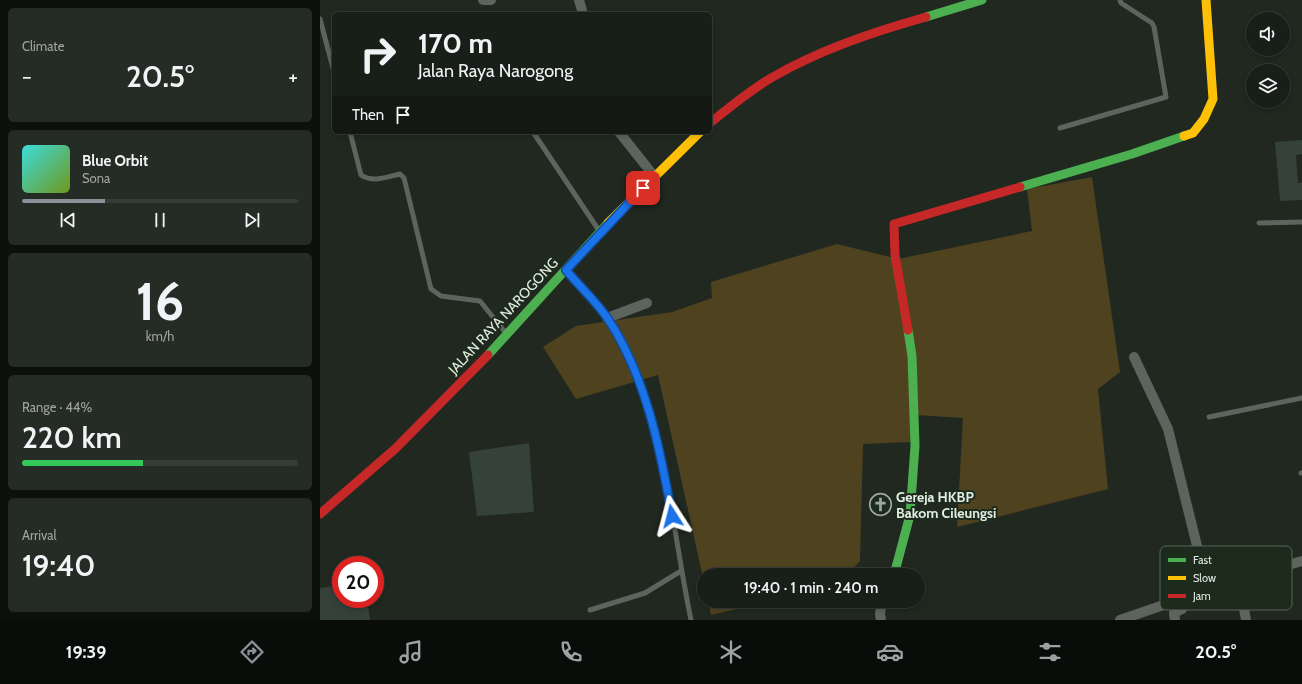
<!DOCTYPE html>
<meta charset="utf-8">
<style>
body{margin:0;font-family:Cabin,sans-serif;background:#252b25;color:#f1f3f6;height:100vh;display:flex;flex-direction:column;font-size:15px;white-space:nowrap}
*{box-sizing:border-box;margin:0}
p{font-size:13px;color:#9fa2a2}
.icon{flex:none;width:22px;height:22px;fill:none;stroke:currentColor;stroke-width:2;stroke-linecap:round;stroke-linejoin:round}
.map{position:relative;flex:1;overflow:hidden}
.side{display:flex;flex-direction:column;gap:8px;padding:8px;background:#0d100d;width:320px}
.side>*{flex:none}
.guide{position:absolute;left:12px;top:12px;width:380px;height:122px;border-radius:6px;box-shadow:0 2px 6px #0003,0 0 0 1px #363c37;background:#181e18;color:#f1f3f6;overflow:hidden}
.controls{position:absolute;left:926px;top:12px;display:grid;gap:8px}
.controls a{display:grid;place-items:center;width:44px;height:44px;border-radius:50%;background:#181e18;box-shadow:0 2px 6px #0003,0 0 0 1px #363c37;font-size:20px}
.speed{position:absolute;left:12px;top:556px;display:flex;gap:8px;font-size:20px;font-weight:700;text-align:center}
.speed>*{display:grid;place-content:center;width:52px;height:52px;border-radius:50%;background:#181e18;box-shadow:0 2px 6px #0003,0 0 0 1px #363c37;line-height:1}
.speed .limit{border:6px solid #d22;background:#fff;color:#111}
.pin{position:absolute;display:grid;place-items:center;width:34px;height:34px;color:#fff;margin:-17px;border-radius:8px;box-shadow:0 2px 6px #0006}
.me{position:absolute;width:44px;margin:-22px;rotate:351deg;stroke-linejoin:round;filter:drop-shadow(0 0 3px #0008)}
.turn{display:flex;align-items:center;gap:14px;height:84px;padding:0 20px;font-size:18px}
.turn .icon{width:52px;height:52px;stroke-width:2.5}
.turn b{display:block;font-size:28px;line-height:34px}
.then{display:flex;align-items:center;height:38px;padding:0 20px;background:#0003;gap:8px;font-size:15px}
.big{font-size:30px;font-weight:600;line-height:1.1}
.side .card{flex:1;display:flex;flex-direction:column;justify-content:center;gap:6px;min-width:0;padding:0 14px;border-radius:6px;background:#252b25}
.side .dial{align-items:center;gap:0}
.dial b{font-size:52px;line-height:1}
.song{display:flex;align-items:center;gap:12px}
.cover{width:48px;height:48px;border-radius:6px;background:linear-gradient(135deg,hsl(180 70% 55%),hsl(80 70% 35%))}
.played{height:4px;border-radius:2px;background:linear-gradient(90deg,#8c9099 30%,#363c37 30%)}
.keys{display:flex;justify-content:space-around;direction:ltr}
.heat{display:flex;justify-content:space-between;align-items:center;font-size:22px;direction:ltr}
.charge{height:6px;border-radius:3px;background:linear-gradient(90deg,#34c759 44%,#363c37 0)}
.trip{position:absolute;left:377px;top:568px;width:228px;height:40px;border-radius:20px;background:#181e18;box-shadow:0 2px 6px #0003,0 0 0 1px #363c37;font-weight:600;line-height:40px;text-align:center}
.tabs{display:flex;height:64px;justify-content:space-around;align-items:center;background:#0a0c0a;color:#9fa2a2}
.tabs .icon{width:28px;height:28px}
.tabs .on{color:#8c9099}
.tabs b{font-size:18px;color:#f1f3f6}
main{display:flex;flex:1;min-height:0}
.map>svg:first-child{display:block}
.green{fill:#4e421f}
.building{fill:#35413b}
.lines{fill:none;stroke-linecap:round;stroke-linejoin:round}
.lane{stroke:#5d635d;stroke-width:5}
.street{stroke:#5d635d;stroke-width:10}
.fast{stroke:#4caf50;stroke-width:9}
.slow{stroke:#ffc107;stroke-width:9}
.jam{stroke:#c62828;stroke-width:9}
.route-casing{stroke:#114b97;stroke-width:10}
.route{stroke:#1a73e8;stroke-width:7}
.labels{text-anchor:middle;dominant-baseline:central;stroke-width:4;stroke-linejoin:round;paint-order:stroke}
.street-label{font-size:14px;fill:#e2ece2;stroke:#1d2b1d}
.poi-label{font-size:14px;font-weight:bold;fill:#e2ece2;stroke:#1d2b1d;text-anchor:start}
.key{fill:#1d2b1d;stroke:#586558;stroke-width:1}
.key-label{font-size:11px;fill:#e2ece2}
</style>
<main>
<section class="side">
<div class="card"><p>Climate</p>
<div class="heat"><a>−</a><b class="big">20.5°</b><a>+</a></div>
</div>
<div class="card">
<div class="song"><i class="cover"></i><div><b>Blue Orbit</b><p>Sona</p></div></div>
<div class="played"></div>
<div class="keys"><svg class="icon" aria-label="previous" viewBox="0 0 24 24"><path d="M18 5L8 12l10 7zM5 5v14"/></svg><svg class="icon" aria-label="pause" viewBox="0 0 24 24"><path d="M8 5v14M16 5v14"/></svg><svg class="icon" aria-label="next" viewBox="0 0 24 24"><path d="M6 5l10 7-10 7zM19 5v14"/></svg></div>
</div>
<div class="card dial"><b>16</b><p>km/h</p></div>
<div class="card"><p>Range · 44%</p><b class="big">220 km</b><div class="charge"></div></div>
<div class="card"><p>Arrival</p><b class="big">19:40</b></div>
</section>
<div class="map">
<svg width="982" height="620" viewBox="0 0 982 620">
<rect width="100%" height="100%" fill="#202820"/>
<!-- green -->
<g class="green">
<polygon points="772,177 800,372 778,389 788,489 637,527 643,418 596,415 590,442 543,444 540,561 527,575 384,575 384,582 338,375 256,399 223,347 256,326 352,312 392,298 391,282 517,244 578,259 712,231 707,189"/>
<polygon points="388,601 451,601 391,615"/>
</g>
<!-- building -->
<g class="building">
<polygon points="982,140 982,154 976,155 978,183 982,183 982,200 960,201 955,142"/>
<polygon points="209,443 214,512 157,516 149,452"/>
<polygon points="21,585 21,599 47,599 50,620 0,620 0,588"/>
</g>
<g class="lines">
<!-- lane -->
<g class="lane">
<polyline points="0,19 14,72"/>
<polyline points="740,128 846,97 834,27 832,23 801,3 800,0"/>
<path d="M30,132L41,175C53,183 67,177 80,174L84,178L111,289L121,296L160,301L185,332"/>
<polyline points="213,132 278,229"/>
<polyline points="939,223 982,222"/>
<path d="M246,271C260,286 277,302 288,319C345,408 350,519 371,620"/>
<polyline points="889,417 982,398"/>
<polyline points="981,473 982,473"/>
<polyline points="270,610 325,593 361,571"/>
</g>
<!-- street -->
<g class="street">
<polyline points="163,0 171,0"/>
<polyline points="259,0 263,14"/>
<polyline points="299,132 334,176"/>
<polyline points="287,318 327,303"/>
<polyline points="814,357 848,429 888,590"/>
<polyline points="919,579 926,620"/>
<polyline points="561,620 560,614 562,601"/>
<polyline points="800,620 919,579 982,561"/>
<polyline points="855,620 854,613 862,609 861,599"/>
</g>
<!-- fast -->
<g class="fast">
<polyline points="606,17 662,0"/>
<polyline points="700,187 812,154 864,136"/>
<polyline points="168,355 288,223"/>
<polyline points="574,575 590,515 595,446 592,356 588,330"/>
</g>
<!-- slow -->
<g class="slow">
<polyline points="864,136 873,133 884,119 893,99 886,0"/>
<polyline points="288,223 380,132"/>
</g>
<!-- jam -->
<g class="jam">
<path d="M390,123C410,107 429,91 451,78C499,50 553,32 606,17"/>
<polyline points="588,330 575,255 574,224 700,187"/>
<polyline points="0,514 75,449 168,355"/>
</g>
</g>
<g class="lines">
<defs>
<path id="route" d="M323,188L246,270C259,286 276,301 288,319C326,377 340,448 352,516"/>
</defs>
<!-- route casing -->
<use href="#route" class="route-casing"/>
<!-- route -->
<use href="#route" class="route"/>
</g>
<!-- icons -->
<defs>
<symbol id="church-ring" viewBox="-11 -11 22 22"><circle r="9.5" fill="#1d2b1d" stroke="#9ea79e" stroke-width="1.5"/><path d="M-1.2-6h2.4v3.5h3.3v2.4h-3.3V6h-2.4V-.1h-3.3v-2.4h3.3Z" fill="#9ea79e"/></symbol>
</defs>
<g fill-rule="evenodd">
<use href="#church-ring" x="548" y="492" width="25" height="25"/>
</g>
<g class="labels">
<!-- street labels -->
<g class="street-label">
<text transform="translate(183 316) rotate(-47)">JALAN RAYA NAROGONG</text>
</g>
<!-- poi labels -->
<g class="poi-label">
<text x="576" y="497">Gereja HKBP<tspan x="576" dy="16">Bakom Cileungsi</tspan></text>
</g>
</g>
<!-- legend -->
<rect x="840" y="546" width="132" height="64" rx="6" class="key"/>
<rect x="848" y="558" width="18" height="4" fill="#4caf50"/>
<rect x="848" y="576" width="18" height="4" fill="#ffc107"/>
<rect x="848" y="594" width="18" height="4" fill="#c62828"/>
<g class="key-label">
<text x="873" y="564">Fast</text>
<text x="873" y="582">Slow</text>
<text x="873" y="600">Jam</text>
</g>
</svg>
<div class="controls">
<a><svg class="icon" aria-label="sound" viewBox="0 0 24 24"><path d="M4 9h4l5-4v14l-5-4H4zM17 9q2 3 0 6"/></svg></a>
<a><svg class="icon" aria-label="layers" viewBox="0 0 24 24"><path d="M12 4l9 5-9 5-9-5zM3 14l9 5 9-5"/></svg></a>
</div>
<div class="speed"><div class="limit">20</div></div>
<div class="pin" style="left:323px;top:188px;background:#d93025"><svg class="icon" aria-label="arrive" viewBox="0 0 24 24"><path d="M6 21V4h12l-3 4 3 4H6"/></svg></div>
<svg class="me" style="left:352px;top:516px" viewBox="-20 -20 40 40"><path d="M0-17L14 15 0 8-14 15z" fill="#1a73e8" stroke="#fff" stroke-width="4"/></svg>
<div class="trip">19:40 · 1 min · 240 m</div>
<div class="guide">
<div class="turn"><svg class="icon" aria-label="right" viewBox="0 0 24 24"><path d="M7 20v-9h11M14 6l5 5-5 5"/></svg><div><b>170 m</b>Jalan Raya Narogong</div></div>
<div class="then">Then<svg class="icon" aria-label="arrive" viewBox="0 0 24 24"><path d="M6 21V4h12l-3 4 3 4H6"/></svg></div>
</div>
</div>
</main>
<nav class="tabs">
<b>19:39</b>
<svg class="icon on" aria-label="directions" viewBox="0 0 24 24"><path d="M12 3l9 9-9 9-9-9zM9 14v-3h6M13 9l2 2-2 2"/></svg>
<svg class="icon" aria-label="music" viewBox="0 0 24 24"><path d="M9 18V5l10-2v13"/><circle cx="6" cy="18" r="3"/><circle cx="16" cy="16" r="3"/></svg>
<svg class="icon" aria-label="phone" viewBox="0 0 24 24"><path d="M5 4h4l2 5-3 2q2 4 5 5l2-3 5 2v4C11 20 4 13 5 4z"/></svg>
<svg class="icon" aria-label="climate" viewBox="0 0 24 24"><path d="M12 3v18M4 7l16 10M4 17L20 7"/></svg>
<svg class="icon" aria-label="car" viewBox="0 0 24 24"><path d="M5 17H2v-5l4-1 3-4h7l3 4 3 1v5h-3M9 17h6M6 11h13"/><circle cx="7" cy="17" r="2"/><circle cx="17" cy="17" r="2"/></svg>
<svg class="icon" aria-label="filters" viewBox="0 0 24 24"><path d="M4 7h16M4 17h16"/><circle cx="9" cy="7" r="2"/><circle cx="15" cy="17" r="2"/></svg>
<b>20.5°</b>
</nav>
